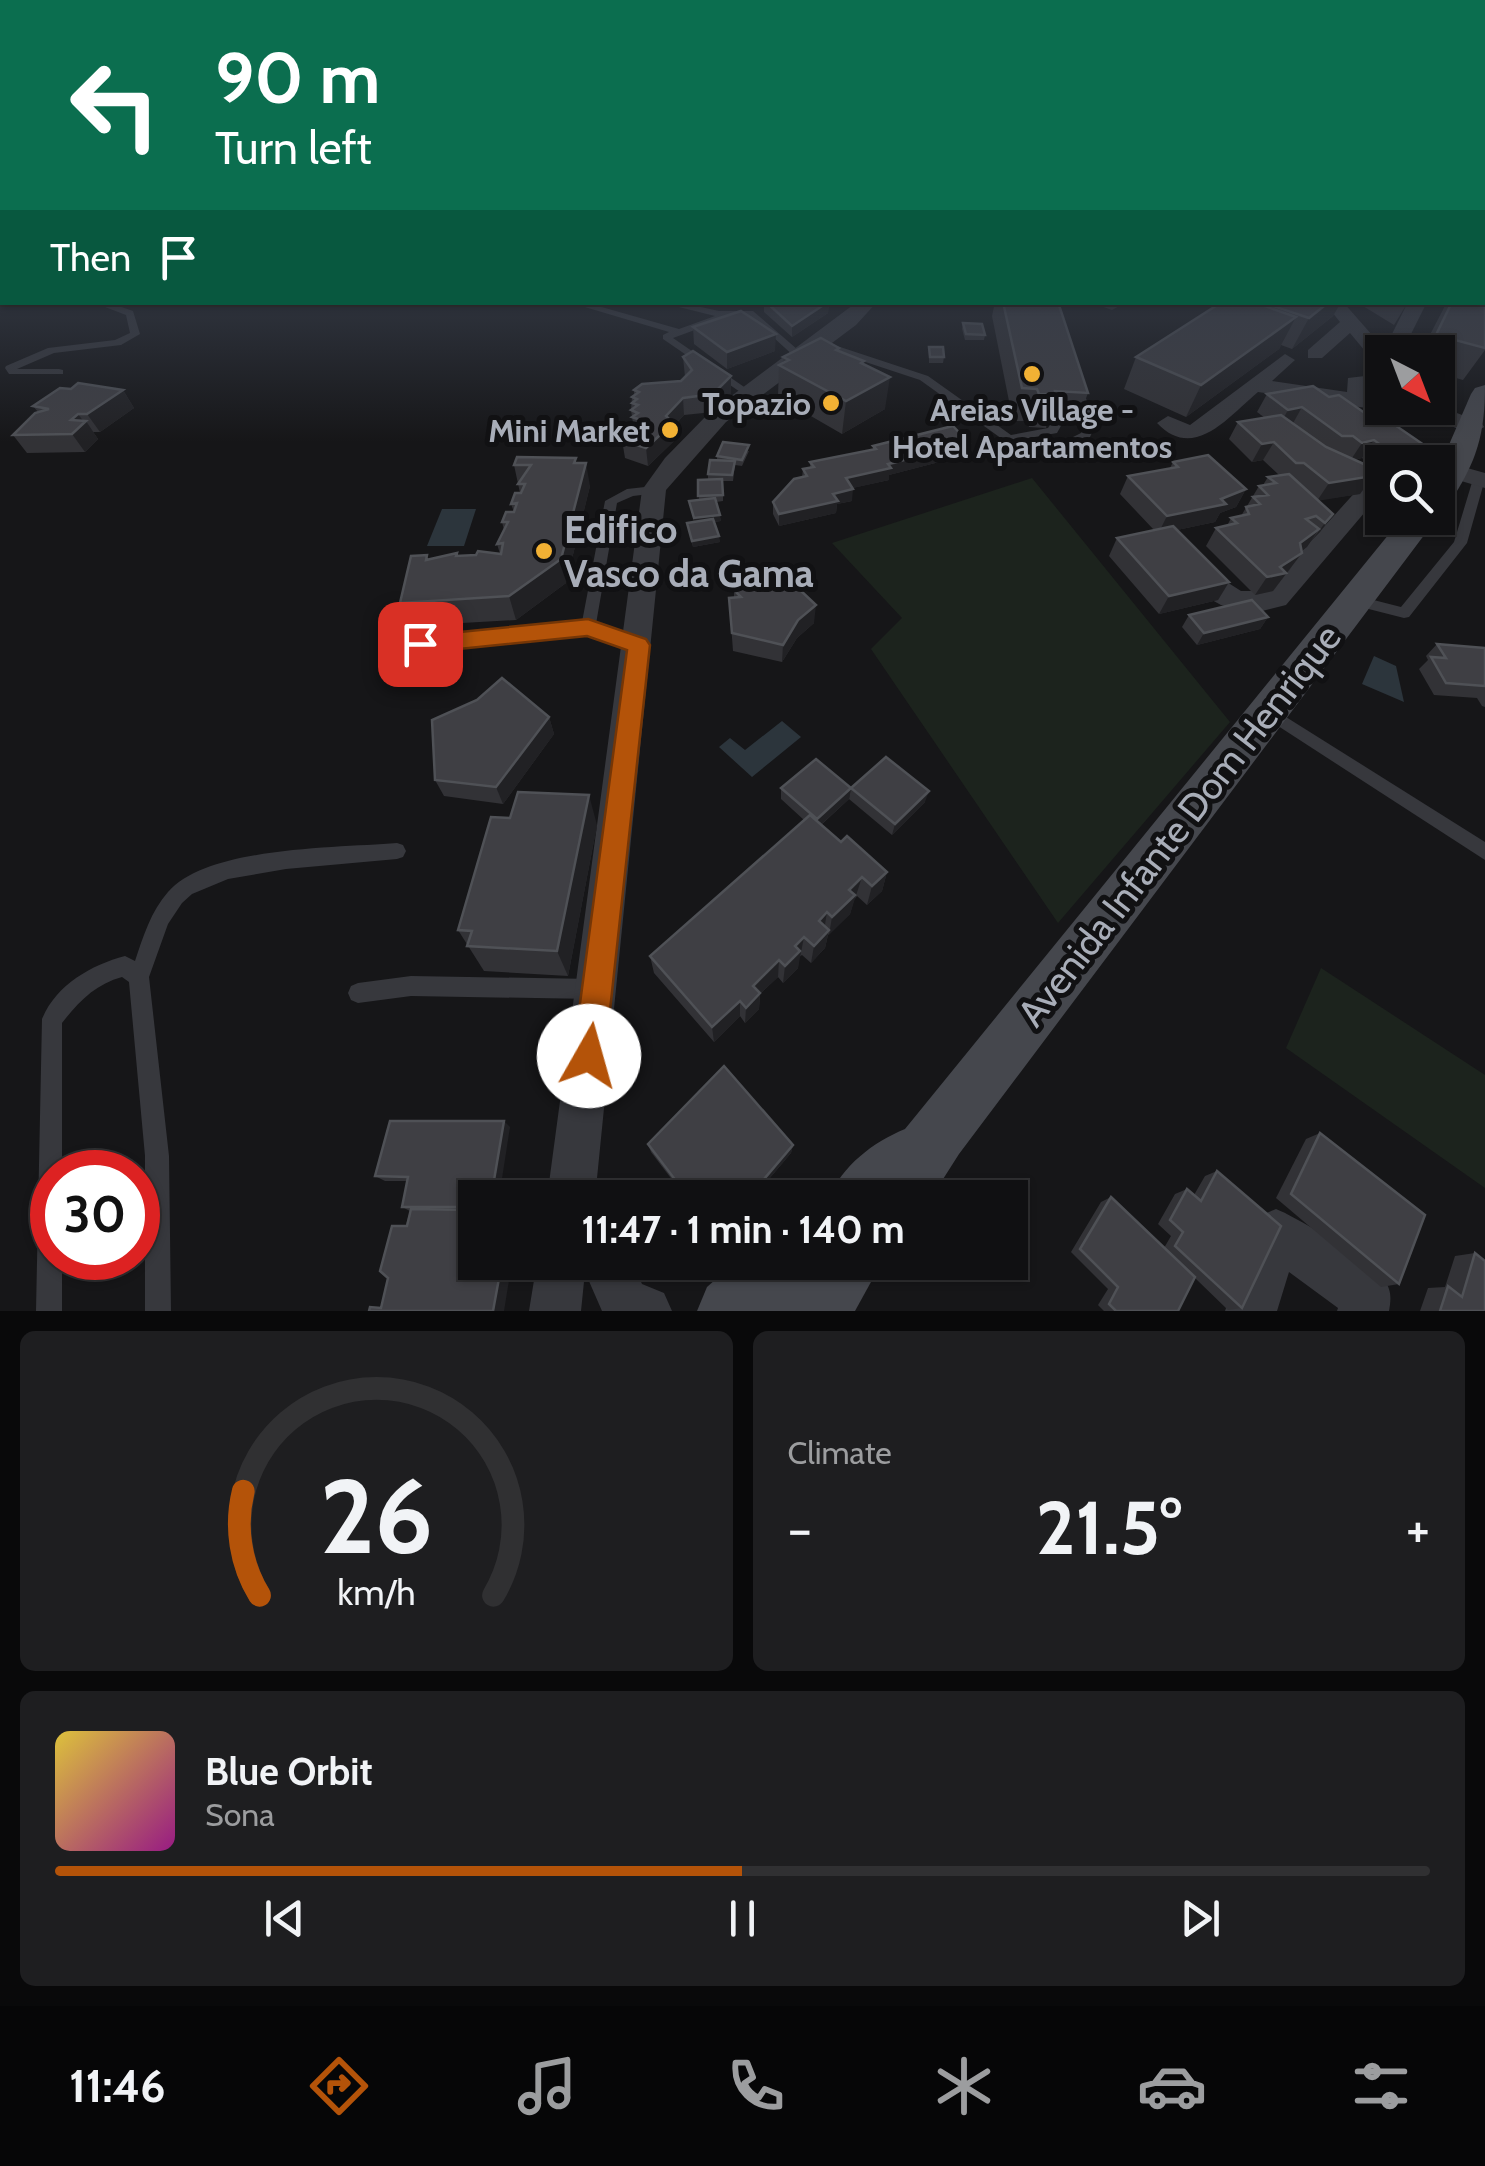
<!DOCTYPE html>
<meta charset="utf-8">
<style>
body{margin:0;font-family:Cabin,sans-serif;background:#1e1e20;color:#f1f3f6;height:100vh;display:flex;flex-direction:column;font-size:38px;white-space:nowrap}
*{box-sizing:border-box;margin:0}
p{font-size:32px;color:#9c9d9f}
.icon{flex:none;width:55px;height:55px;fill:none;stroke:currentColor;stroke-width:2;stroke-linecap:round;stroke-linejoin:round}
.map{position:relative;height:1311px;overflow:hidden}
.sheet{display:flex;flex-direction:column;gap:20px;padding:20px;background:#09090a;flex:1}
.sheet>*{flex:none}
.guide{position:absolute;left:0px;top:0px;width:1485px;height:305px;box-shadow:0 2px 8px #0004,0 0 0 2px #303032;background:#0b6e4f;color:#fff;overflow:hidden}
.needle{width:65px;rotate:138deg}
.controls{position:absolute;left:1365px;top:335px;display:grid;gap:20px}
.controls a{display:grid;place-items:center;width:90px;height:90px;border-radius:0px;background:#101012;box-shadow:0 2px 8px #0004,0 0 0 2px #303032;font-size:50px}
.speed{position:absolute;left:30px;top:1150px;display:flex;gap:20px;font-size:50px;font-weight:700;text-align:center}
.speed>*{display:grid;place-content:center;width:130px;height:130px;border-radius:50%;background:#101012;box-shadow:0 2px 8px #0004,0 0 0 2px #303032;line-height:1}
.speed .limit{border:15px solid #d22;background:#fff;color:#111}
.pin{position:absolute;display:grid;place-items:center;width:85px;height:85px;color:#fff;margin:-42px;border-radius:20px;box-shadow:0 5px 15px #0006}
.me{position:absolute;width:110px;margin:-55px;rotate:7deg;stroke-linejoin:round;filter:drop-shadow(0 0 8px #0008)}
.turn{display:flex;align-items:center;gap:35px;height:210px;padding:0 50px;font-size:45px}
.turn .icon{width:130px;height:130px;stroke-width:2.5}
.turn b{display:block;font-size:70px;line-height:85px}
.then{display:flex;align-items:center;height:95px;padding:0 50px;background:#0003;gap:20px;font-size:38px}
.big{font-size:75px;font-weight:800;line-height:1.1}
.sheet .card{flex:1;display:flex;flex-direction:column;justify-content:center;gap:15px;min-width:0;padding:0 35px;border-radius:15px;background:#1e1e20}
.sheet .dial{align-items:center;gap:0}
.dial svg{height:260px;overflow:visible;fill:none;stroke:#303032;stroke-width:7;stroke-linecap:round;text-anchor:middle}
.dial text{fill:#f1f3f6;stroke:none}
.song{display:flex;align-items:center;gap:30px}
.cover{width:120px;height:120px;border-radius:15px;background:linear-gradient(135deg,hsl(50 70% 55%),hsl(310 70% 35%))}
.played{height:10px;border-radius:5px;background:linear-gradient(90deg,#b45309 50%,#303032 50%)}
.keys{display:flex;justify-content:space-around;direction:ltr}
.heat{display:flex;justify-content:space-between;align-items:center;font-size:55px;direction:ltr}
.sheet .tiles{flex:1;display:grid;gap:20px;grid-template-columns:1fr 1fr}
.card:last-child{grid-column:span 2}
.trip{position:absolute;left:458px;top:1180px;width:570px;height:100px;border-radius:0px;background:#101012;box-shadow:0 2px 8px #0004,0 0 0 2px #303032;font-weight:800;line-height:100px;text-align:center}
.menu{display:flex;height:160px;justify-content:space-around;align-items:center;background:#060607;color:#9c9d9f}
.menu .icon{width:70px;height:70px}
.menu .current{color:#b45309}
.menu b{font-size:45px;color:#f1f3f6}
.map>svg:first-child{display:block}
.green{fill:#1c231d}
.water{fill:#2c353c}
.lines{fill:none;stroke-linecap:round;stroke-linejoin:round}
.lane{fill:#37383d;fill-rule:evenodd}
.street{fill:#37383d;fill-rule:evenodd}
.secondary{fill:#45474d;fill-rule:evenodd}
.wall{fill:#323236}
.shaded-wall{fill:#212124}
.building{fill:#3f3f44;stroke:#4f5156;stroke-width:2.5}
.route{fill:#b45309;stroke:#753606;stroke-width:2.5}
.poi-dot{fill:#f2b134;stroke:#111113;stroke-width:4}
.labels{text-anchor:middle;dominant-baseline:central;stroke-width:10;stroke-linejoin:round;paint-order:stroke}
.far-poi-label{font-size:32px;font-weight:bold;fill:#a8adb8;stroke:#111113;text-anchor:end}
.poi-label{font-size:38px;font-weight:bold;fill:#a8adb8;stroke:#111113;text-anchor:start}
.street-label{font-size:38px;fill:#a8adb8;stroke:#111113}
</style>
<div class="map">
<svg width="1485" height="1311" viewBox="0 0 1485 1311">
<rect width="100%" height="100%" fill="#161618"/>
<!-- green -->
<g class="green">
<polygon points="1032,478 1230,722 1058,923 871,649 902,618 832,543"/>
<polygon points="1321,968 1485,1075 1485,1188 1286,1048"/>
</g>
<!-- water -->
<g class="water">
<polygon points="442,509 476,509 464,546 427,546"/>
<polygon points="1374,656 1396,666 1404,702 1362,684"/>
<polygon points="782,721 801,737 752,777 719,747 730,738 745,750"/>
</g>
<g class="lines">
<!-- lane -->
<g class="lane">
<polygon points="92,302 107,302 133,311 140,334 121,345 54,353 17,369 59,369 63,370 63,374 9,374 5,368 6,366 48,348 115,340 130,333 126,315"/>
<polygon points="568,302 584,302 679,329 715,316 659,302 678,302 719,311 753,311 805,356 796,358 751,317 730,317 673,338 750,391 750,395 746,396 663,339 663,335 669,332"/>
<polygon points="817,342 825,342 928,376 1011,435 1048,428 1052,422 1056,421 1062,424 1057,433 1018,440 1022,443 1069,439 1081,433 1083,426 1073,389 1078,386 1083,389 1095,426 1090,437 1071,445 1016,449 920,380 817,346"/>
<polygon points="1479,475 1485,479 1467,543 1409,617 1404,618 1349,604 1347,600 1354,595 1401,607 1454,542 1473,479"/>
<polygon points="654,486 660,490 658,493 633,496 617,503 596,624 643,641 645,645 643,649 638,651 587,632 387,654 382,652 380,648 382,644 387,642 582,622 605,501 627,489"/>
<polygon points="1267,705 1485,842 1485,860 1261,715 1259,711 1261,707"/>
<path d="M397,843L403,845L406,851L403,857L397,859L286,869L228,879L192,894L182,903L168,924L149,977L169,1156L171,1311H145V1156L129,982L122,977C96,984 79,1001 62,1023V1172H52V1258H62V1311H36L42,1019C56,985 91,965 125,956L135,961C143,937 151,911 168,892C208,846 338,848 397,843Z"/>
<polygon points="411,976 593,979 600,982 603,989 600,996 593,999 411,996 358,1003 351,1000 348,993 351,986 358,983"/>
</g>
<!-- street -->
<g class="street">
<polygon points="857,302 877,302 856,325 726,422 666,490 595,1198 547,1198 642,490 665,458 710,412"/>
<polygon points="1324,302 1343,302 1387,352 1382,352 1382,365 1375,363 1350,333 1322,358 1308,358 1308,350 1340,322"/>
<polygon points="1408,302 1427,302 1408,340 1394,340 1391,336"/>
<path d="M1285,354L1295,360L1272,381L1347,392L1348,378L1382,374V386L1367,387L1381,397L1382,404L1373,409L1258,392C1228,417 1194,462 1157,423L1168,416L1190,425Z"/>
<polygon points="1438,406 1481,422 1484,427 1473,434 1465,432 1411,408"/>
<polygon points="1453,464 1485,473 1485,488 1444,476 1441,471 1444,466"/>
<polygon points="1377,475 1382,477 1382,492 1286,605 1254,613 1221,605 1201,594 1180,570 1184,563 1194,561 1241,591 1266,591 1368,478"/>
<path d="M1276,1209C1297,1217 1372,1263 1384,1280C1392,1290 1391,1300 1389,1311H1337L1338,1308L1289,1272L1277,1311H1225L1259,1216Z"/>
<polygon points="537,1262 632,1262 642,1284 664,1293 672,1311 602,1311 585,1272 581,1311 529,1311"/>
</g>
<!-- secondary -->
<g class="secondary">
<path d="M1485,385C1485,434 1477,461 1450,502L1438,505V470L1471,394L1475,388Z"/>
<path d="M1402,518H1437L959,1154L931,1198H829C842,1166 873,1142 905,1129Z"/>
<polygon points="735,1262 882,1262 855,1311 697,1311 707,1287"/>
</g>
</g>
<!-- wall -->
<g class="wall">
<polygon points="1482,258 1485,258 1485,350 1463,380 1438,373 1438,352 1421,352 1447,302 1482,302"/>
<polygon points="764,302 829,302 828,313 792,337 764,312"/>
<polygon points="995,302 1058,302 1088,393 1076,425 1047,423 1046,428 1029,427 1027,421 1013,421 992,316"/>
<polygon points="1099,302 1122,302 1121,305 1112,310 1098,305"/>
<polygon points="1222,302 1341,302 1333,316 1292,349 1281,345 1279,349 1186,417 1124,389 1136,357"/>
<polygon points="1364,302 1408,302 1394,325 1363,306"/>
<polygon points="963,323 985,335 984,340 965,340 962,329"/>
<polygon points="693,327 775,351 727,369 694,344"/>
<polygon points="929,347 944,357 943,363 929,363"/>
<polygon points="839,351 864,361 864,364 885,409 842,434 778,397 779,365 783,363 783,357"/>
<polygon points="683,357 731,394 713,412 684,415 674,426 675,440 648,466 625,458 622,440 634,430 631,410 632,397 634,396 634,390 681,381 685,377"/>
<polygon points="123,390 134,408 100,432 93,432 98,439 85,452 27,453 13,435 38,412 33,406"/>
<polygon points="1267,394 1329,397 1427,447 1416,462 1382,462 1382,472 1380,472 1362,458 1354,460 1373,476 1360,494 1318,500 1333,514 1320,532 1301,551 1289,571 1285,574 1273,591 1255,595 1206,546 1216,528 1227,526 1231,518 1241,516 1259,486 1263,485 1268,477 1279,475 1263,460 1252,462 1229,439 1238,422 1265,418 1257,412"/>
<polygon points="873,446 966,455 889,475 889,480 852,488 852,501 837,504 836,513 779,526 773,514 773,502 802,477 803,469 810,467 810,462 873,450"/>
<polygon points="749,451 742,466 735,465 733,481 723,481 723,501 716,502 721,521 714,522 720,542 693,547 687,523 694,522 689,501 699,500 698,480 708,480 708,474 717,461 717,456"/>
<polygon points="1173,462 1246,489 1236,507 1220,513 1215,522 1177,530 1229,582 1218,600 1159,614 1109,556 1117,538 1154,530 1120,494 1128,476 1170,468"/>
<polygon points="576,463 590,486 566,583 516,620 410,626 400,603 427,555 428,559 457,553 458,556 500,554 497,544 504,530 502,522 514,512 511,504 520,493 514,465"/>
<polygon points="734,590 814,623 797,638 782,662 733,651 729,598 734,598"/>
<polygon points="1189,615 1268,617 1260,629 1197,645 1182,627"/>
<polygon points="1437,644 1485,648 1485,707 1482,706 1477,698 1434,695 1419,669 1428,660 1426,656"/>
<polygon points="549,717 554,734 503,804 444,796 435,780"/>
<polygon points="781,788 851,788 849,799 821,825 841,842 887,872 882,891 867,905 857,896 854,900 850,914 828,935 825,948 811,963 802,955 799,957 798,968 783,983 778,977 760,994 759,1009 745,1023 740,1016 714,1042 654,973 650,956 804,820 781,799"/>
<polygon points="851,788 925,802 892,835 849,799"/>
<polygon points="597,825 568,976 484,971 458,930"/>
<polygon points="510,1127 475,1198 475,1262 381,1308 410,1211 402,1207 407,1181 385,1181 375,1176"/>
<polygon points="1320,1133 1399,1284 1381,1287 1276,1198 1306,1139"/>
<polygon points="648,1144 793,1145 791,1153 753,1198 686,1198 651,1152"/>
<polygon points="1217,1171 1242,1308 1228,1310 1195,1278 1178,1311 1104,1311 1098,1305 1108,1289 1071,1252 1101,1202 1111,1197 1164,1248 1171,1236 1158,1224 1175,1194 1187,1189 1194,1195 1205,1176"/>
<polygon points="1475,1253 1485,1311 1420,1311 1428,1288 1445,1287 1455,1256"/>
</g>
<!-- shaded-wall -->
<g class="shaded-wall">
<polygon points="829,302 828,313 792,337 792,326"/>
<polygon points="1329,302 1341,302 1333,316 1292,349 1309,318"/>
<polygon points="1296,317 1279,349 1186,417 1201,385"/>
<polygon points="776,334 775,351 727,369 727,352"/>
<polygon points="864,361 860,393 890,377 885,409 842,434 846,401 861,363"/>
<polygon points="731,376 731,394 713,412 713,394"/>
<polygon points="123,390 134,408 100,432 87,414"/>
<polygon points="683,398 684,415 674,426 675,440 648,466 646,448 666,416"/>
<polygon points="1302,407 1292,425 1278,428 1288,410"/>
<polygon points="78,414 84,422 86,421 98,439 85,452 72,434 71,420"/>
<polygon points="1374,440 1362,458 1350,461 1362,443"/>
<polygon points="1274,442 1263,460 1252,462 1262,444"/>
<polygon points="969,443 966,455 889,475 889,480 844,490 846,478"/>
<polygon points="1427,447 1416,462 1387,462 1393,454"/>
<polygon points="586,463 590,486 566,583 516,620 509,596"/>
<polygon points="1373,476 1360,494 1317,501 1329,483"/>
<polygon points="853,489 852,501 837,504 836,513 779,526 779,514 833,494"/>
<polygon points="1246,489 1236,507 1220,513 1215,522 1158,534 1167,516"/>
<polygon points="1333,514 1320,532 1312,540 1325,523"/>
<polygon points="720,515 721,521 694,524 694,518"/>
<polygon points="1319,529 1307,547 1288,561 1300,543"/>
<polygon points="719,536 720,542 693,547 692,541"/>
<polygon points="1302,553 1273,591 1255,595 1267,577"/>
<polygon points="1229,582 1218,600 1159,614 1169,596"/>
<polygon points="816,605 814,623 797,638 782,662 783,645 798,620"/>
<polygon points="1268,617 1260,629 1197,645 1204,633"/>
<polygon points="549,717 554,734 503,804 496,787"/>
<polygon points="851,788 849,799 815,830 817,819"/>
<polygon points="929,791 925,802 892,835 895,824"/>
<polygon points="589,795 597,825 568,976 557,951"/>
<polygon points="887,872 882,891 867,905 872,886"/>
<polygon points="862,877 850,914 829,935 832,917 849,890"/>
<polygon points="827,912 824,931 819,921"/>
<polygon points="829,930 825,948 811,963 814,946"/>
<polygon points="804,937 798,968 783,983 785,966 795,946"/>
<polygon points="779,960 778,977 760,994 759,1009 745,1023 746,1008 753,986"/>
<polygon points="740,1001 740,1016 714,1042 712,1027"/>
<polygon points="504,1121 510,1127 499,1198 491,1198"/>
<polygon points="793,1145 791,1153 753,1198 748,1198"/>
<polygon points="502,1262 512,1262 504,1311 493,1311"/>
</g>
<!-- building -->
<g class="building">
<polygon points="1482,262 1485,262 1485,348 1436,335 1452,302 1482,302"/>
<polygon points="766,302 828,302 792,326"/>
<polygon points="1003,302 1058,302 1088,393 1055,391 1056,395 1039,394 1037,389 1022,388"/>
<polygon points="1222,302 1329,302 1309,318 1267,304 1262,305 1296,317 1201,385 1136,357"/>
<polygon points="741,311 776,334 727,352 693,327"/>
<polygon points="963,323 982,324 985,335 966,334"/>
<polygon points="821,338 839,348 836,350 864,361 861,363 890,377 846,401 779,365 789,360 783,357"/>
<polygon points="929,347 943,347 944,357 930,357"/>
<polygon points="693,351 731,376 713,394 683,398 666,416 673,423 646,448 622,440 644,421 632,417 638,413 631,410 638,405 632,403 637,399 632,397 639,392 634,390 642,384 681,381 692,370 683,357"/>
<polygon points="78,383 123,390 87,414 78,414 71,420 86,421 72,434 13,435 35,413 49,409 33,406 60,388 71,389"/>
<polygon points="1313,386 1329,397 1339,395 1382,425 1392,423 1427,447 1393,454 1374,440 1362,443 1353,436 1342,436 1302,407 1288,410 1267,394"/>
<polygon points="1281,415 1326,447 1375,469 1373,476 1329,483 1304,463 1296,463 1274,442 1262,444 1238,422"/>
<polygon points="953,426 969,443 888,464 891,468 846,478 853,489 833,494 838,501 779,514 773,502 794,479 807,476 803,469 814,467 810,462 876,449 873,446"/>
<polygon points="723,442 749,445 742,460 717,456"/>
<polygon points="1208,455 1246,489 1221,499 1226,504 1167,516 1128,476 1178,467 1173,462"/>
<polygon points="517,457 576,458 574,463 586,463 561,559 509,596 400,603 411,556 427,555 426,560 457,553 456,556 476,555 478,551 501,554 503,543 497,544 508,522 502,522 506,512 514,512 517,503 511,504 515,493 521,493 525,484 518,484 531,465 514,465"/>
<polygon points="710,460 735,461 732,475 708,474"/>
<polygon points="1289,474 1333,514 1325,523 1316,516 1306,519 1319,529 1300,543 1302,553 1280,567 1286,573 1267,577 1216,528 1237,523 1231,518 1249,514 1246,507 1260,504 1253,497 1268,495 1259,486 1276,483 1268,477"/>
<polygon points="722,479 723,495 698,496 698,480"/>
<polygon points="715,498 720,515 694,518 689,501"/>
<polygon points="713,519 719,536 692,541 687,523"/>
<polygon points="1173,526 1229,582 1169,596 1117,538"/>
<polygon points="783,574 816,605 798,620 783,645 732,633 729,598 741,597 734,590"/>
<polygon points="1252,600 1268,617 1204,633 1189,615"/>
<polygon points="1437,644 1485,648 1485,686 1446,683 1431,657 1446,658"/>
<polygon points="502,678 549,717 496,787 435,780 432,720 477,700"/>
<polygon points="886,757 929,791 895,824 851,788"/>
<polygon points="816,759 851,788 817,819 781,788"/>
<polygon points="518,792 589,795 557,951 467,946 472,931 458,930 491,817 510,818"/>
<polygon points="810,815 841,842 847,836 887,872 872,886 862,877 849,890 855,895 832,917 827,912 819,921 829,930 814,946 804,937 795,946 800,951 785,966 779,960 753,986 760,993 746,1008 740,1001 712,1027 650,956"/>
<polygon points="724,1066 793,1145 748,1198 689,1198 648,1144"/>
<polygon points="390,1121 504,1121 491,1198 475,1198 475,1207 402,1207 408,1177 375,1176"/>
<polygon points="1320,1133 1425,1215 1399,1284 1291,1194"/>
<polygon points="1217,1171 1281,1226 1242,1308 1175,1246 1183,1232 1170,1220 1187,1189 1201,1201"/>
<polygon points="1111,1197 1195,1277 1178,1311 1116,1311 1109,1304 1118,1287 1080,1249"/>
<polygon points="411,1209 475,1210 475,1262 502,1262 493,1311 369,1311 370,1307 381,1308 388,1278 380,1271 392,1226 407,1226"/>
<polygon points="1475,1253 1485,1261 1485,1311 1440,1311 1448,1286 1462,1297"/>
</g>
<!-- sky -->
<linearGradient id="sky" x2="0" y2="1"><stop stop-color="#0c0c0d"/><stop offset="0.58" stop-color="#363c48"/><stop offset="1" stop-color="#363c48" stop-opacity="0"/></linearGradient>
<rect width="1485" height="442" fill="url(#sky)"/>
<!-- route -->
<polygon class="route" points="588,619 646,639 650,645 605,1056 601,1067 589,1072 577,1067 573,1056 627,650 587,636 420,653 409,644 420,636"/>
<!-- markers -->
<g class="poi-dot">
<circle cx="1032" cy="374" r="10"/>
<circle cx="831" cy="403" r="10"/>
<circle cx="670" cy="430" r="10"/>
<circle cx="544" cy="551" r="10"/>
</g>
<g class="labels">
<!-- far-poi labels -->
<g class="far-poi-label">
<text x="811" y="403">Topazio</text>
<text x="1032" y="409" text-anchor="middle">Areias Village -<tspan x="1032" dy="37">Hotel Apartamentos</tspan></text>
<text x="650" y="430">Mini Market</text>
</g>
<!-- poi labels -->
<g class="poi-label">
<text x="564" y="529">Edifico<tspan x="564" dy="44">Vasco da Gama</tspan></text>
</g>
<!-- street labels -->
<g class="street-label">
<text transform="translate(1179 825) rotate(-52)">Avenida Infante Dom Henrique</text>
</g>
</g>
</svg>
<div class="controls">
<a><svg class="needle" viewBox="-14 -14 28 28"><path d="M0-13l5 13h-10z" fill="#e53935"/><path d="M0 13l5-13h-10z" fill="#9c9d9f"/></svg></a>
<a><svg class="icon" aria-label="search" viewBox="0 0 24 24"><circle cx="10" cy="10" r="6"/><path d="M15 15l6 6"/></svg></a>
</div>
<div class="speed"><div class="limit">30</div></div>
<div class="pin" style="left:420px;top:644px;background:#d93025"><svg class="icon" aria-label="arrive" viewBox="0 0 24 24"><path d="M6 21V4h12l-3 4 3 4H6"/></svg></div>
<svg class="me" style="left:589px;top:1056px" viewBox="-20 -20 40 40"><circle r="19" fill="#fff"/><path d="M0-13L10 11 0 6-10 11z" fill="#b45309"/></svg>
<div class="trip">11:47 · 1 min · 140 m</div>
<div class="guide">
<div class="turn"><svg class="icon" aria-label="left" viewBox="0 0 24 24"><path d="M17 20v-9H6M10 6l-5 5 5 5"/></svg><div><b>90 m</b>Turn left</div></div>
<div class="then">Then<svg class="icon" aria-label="arrive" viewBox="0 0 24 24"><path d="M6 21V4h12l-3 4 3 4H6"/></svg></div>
</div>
</div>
<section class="sheet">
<div class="tiles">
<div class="card dial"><svg viewBox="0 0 100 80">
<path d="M14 69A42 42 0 1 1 86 69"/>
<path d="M14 69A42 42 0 0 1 9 37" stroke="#b45309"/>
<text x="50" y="56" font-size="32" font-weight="700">26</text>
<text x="50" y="72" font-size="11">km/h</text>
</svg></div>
<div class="card"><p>Climate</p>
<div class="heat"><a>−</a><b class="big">21.5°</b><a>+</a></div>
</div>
<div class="card">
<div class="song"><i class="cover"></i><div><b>Blue Orbit</b><p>Sona</p></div></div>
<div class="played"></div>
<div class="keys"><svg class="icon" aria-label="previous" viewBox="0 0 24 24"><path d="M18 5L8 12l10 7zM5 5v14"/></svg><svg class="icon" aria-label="pause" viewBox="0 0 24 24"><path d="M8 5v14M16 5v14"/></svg><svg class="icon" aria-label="next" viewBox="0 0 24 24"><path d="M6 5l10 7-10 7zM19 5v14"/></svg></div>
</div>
</div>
</section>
<nav class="menu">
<b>11:46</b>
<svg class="icon current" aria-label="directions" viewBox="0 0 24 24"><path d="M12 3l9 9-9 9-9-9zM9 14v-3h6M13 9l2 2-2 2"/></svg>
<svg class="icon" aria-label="music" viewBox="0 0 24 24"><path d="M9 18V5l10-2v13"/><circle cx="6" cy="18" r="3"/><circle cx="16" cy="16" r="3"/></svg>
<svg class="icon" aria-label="phone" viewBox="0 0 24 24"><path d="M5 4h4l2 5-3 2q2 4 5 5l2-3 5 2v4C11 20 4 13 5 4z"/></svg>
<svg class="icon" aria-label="climate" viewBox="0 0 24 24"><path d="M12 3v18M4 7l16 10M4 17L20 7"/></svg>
<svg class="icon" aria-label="car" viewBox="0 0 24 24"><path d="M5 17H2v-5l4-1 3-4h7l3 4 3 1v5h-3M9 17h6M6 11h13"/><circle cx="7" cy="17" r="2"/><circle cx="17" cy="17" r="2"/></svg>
<svg class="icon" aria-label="filters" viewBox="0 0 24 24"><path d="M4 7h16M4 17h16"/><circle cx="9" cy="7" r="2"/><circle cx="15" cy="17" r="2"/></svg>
</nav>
